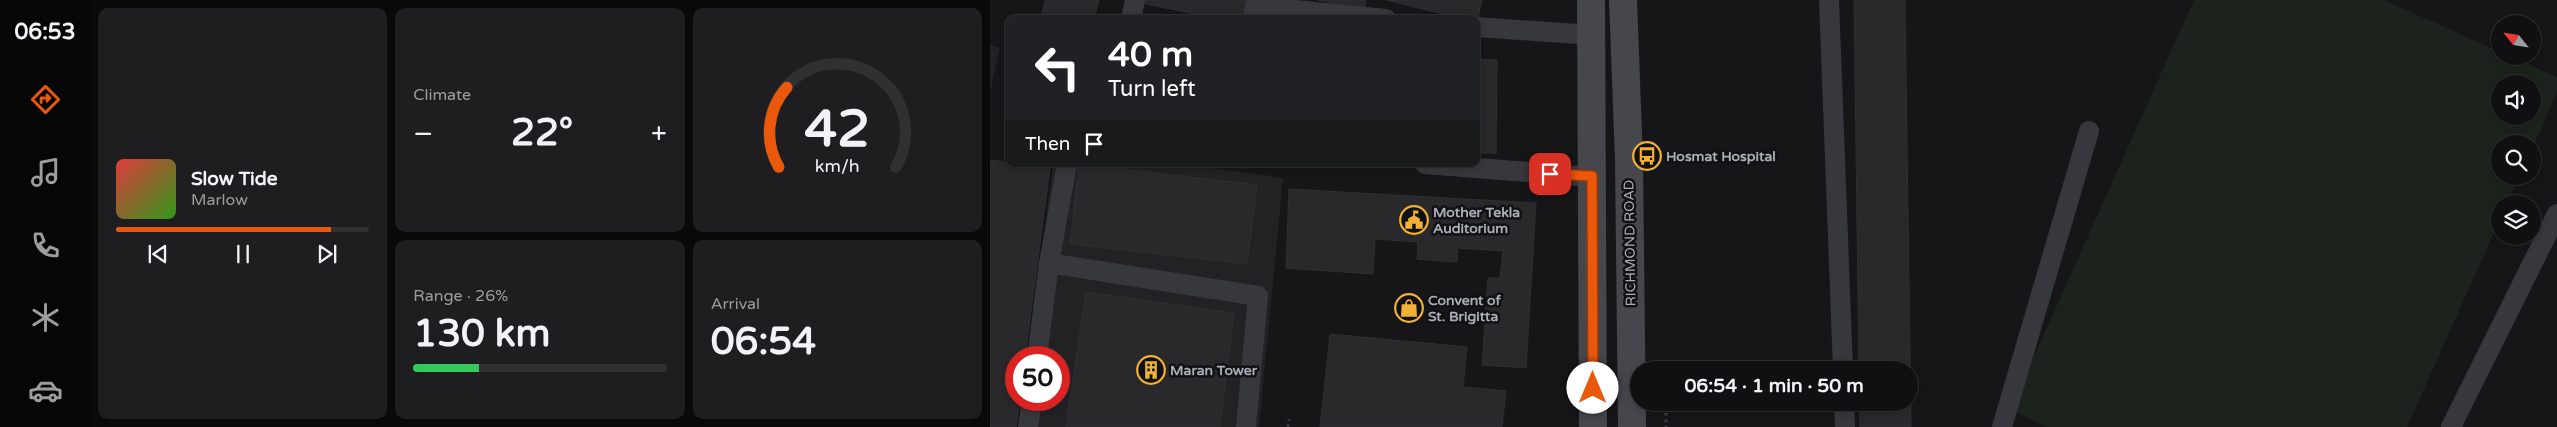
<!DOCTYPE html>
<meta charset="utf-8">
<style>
body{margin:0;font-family:"Varela Round",sans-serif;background:#1e1e20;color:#f1f3f6;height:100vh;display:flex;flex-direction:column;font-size:19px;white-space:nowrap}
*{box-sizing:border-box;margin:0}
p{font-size:16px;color:#9c9d9f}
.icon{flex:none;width:28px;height:28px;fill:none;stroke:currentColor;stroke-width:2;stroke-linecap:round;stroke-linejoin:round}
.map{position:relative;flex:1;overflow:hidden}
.drawer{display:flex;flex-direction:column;gap:8px;padding:8px;background:#09090a;width:900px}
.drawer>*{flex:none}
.top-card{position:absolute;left:15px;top:15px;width:475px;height:152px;border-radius:10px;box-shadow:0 2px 8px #0003,0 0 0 1px #303032;background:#202124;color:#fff;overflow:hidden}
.needle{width:32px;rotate:300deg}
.controls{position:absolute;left:1501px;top:15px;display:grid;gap:10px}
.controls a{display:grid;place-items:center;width:50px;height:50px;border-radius:50%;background:#101012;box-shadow:0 2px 8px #0003,0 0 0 1px #303032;font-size:25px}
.speed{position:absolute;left:15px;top:346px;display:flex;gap:10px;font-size:25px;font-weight:700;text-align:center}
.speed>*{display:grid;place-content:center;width:65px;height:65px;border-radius:50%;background:#101012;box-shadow:0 2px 8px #0003,0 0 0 1px #303032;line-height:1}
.speed .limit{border:8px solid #d22;background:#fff;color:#111}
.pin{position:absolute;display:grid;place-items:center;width:42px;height:42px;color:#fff;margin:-21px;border-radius:10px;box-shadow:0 2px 8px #0006}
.me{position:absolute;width:55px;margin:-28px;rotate:0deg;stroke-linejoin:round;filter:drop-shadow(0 0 4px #0008)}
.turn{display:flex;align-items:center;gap:18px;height:105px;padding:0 20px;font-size:22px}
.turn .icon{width:65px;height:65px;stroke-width:2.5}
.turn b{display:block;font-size:35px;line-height:42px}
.then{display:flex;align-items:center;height:48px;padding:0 20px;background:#0003;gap:10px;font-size:19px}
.big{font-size:38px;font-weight:700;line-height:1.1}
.drawer .tile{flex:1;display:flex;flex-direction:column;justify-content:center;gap:8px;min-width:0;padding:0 18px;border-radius:10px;background:#1e1e20}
.drawer .dial{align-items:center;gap:0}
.dial svg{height:130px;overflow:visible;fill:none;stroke:#303032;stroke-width:7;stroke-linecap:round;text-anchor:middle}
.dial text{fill:#f1f3f6;stroke:none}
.song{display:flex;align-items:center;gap:15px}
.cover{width:60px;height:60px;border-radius:8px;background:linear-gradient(135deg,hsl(0 70% 55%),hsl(110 70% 35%))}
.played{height:5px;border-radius:2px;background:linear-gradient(90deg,#ea580c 85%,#303032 85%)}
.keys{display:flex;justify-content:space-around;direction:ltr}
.heat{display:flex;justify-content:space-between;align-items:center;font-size:28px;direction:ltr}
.charge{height:8px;border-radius:4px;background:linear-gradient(90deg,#34c759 26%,#303032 0)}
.drawer .tiles{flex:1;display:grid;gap:8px;grid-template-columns:repeat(3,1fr)}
.tile:first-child{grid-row:span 2}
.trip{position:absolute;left:640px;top:361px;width:288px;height:50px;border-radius:25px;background:#101012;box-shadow:0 2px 8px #0003,0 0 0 1px #303032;font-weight:700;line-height:50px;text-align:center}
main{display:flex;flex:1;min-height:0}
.tab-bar{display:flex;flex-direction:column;width:90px;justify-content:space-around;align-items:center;background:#060607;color:#9c9d9f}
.tab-bar .icon{width:35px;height:35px}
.tab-bar .current{color:#ea580c}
.tab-bar b{font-size:22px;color:#f1f3f6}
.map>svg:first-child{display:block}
.built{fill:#222225}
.green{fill:#1c231d;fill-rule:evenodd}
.building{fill:#29292c;stroke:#303034}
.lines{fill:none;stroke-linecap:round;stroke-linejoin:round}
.path{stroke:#3d3f44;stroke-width:3;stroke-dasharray:2.5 4;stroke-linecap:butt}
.lane{stroke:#37383d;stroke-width:20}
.secondary{stroke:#45474d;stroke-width:28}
.route-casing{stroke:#983908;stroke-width:12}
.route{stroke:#ea580c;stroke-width:9}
.labels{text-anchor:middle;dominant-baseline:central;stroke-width:5;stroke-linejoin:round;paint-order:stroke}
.poi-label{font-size:14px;font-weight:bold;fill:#a8adb8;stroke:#111113;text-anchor:start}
.street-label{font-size:14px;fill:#a8adb8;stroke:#111113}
</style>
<main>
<nav class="tab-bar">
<b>06:53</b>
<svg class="icon current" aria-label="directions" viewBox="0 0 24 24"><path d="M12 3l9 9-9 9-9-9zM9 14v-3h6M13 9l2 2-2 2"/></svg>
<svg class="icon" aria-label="music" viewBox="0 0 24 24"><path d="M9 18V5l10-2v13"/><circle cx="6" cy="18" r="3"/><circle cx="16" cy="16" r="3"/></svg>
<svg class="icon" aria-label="phone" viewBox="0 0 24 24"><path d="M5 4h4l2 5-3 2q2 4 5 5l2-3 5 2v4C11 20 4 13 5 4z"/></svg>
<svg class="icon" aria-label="climate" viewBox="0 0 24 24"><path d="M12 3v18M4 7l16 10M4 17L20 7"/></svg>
<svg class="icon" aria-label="car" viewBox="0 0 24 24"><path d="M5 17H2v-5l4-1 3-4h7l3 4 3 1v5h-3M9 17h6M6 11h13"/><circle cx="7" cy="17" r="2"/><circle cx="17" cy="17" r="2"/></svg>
</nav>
<section class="drawer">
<div class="tiles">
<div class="tile">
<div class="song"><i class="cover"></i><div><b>Slow Tide</b><p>Marlow</p></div></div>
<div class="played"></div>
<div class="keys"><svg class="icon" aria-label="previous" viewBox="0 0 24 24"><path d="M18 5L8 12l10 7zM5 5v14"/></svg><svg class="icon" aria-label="pause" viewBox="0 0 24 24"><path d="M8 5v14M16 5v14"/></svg><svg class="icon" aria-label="next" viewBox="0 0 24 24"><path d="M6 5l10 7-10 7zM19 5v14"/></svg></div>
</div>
<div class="tile"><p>Climate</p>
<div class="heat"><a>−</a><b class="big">22°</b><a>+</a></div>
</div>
<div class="tile dial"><svg viewBox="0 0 100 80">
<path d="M14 69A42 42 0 1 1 86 69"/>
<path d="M14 69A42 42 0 0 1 19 20" stroke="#ea580c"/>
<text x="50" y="56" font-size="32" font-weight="700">42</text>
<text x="50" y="72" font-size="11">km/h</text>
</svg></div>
<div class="tile"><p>Range · 26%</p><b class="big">130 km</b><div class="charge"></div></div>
<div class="tile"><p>Arrival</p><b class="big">06:54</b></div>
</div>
</section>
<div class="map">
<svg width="1567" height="427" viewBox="0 0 1567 427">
<rect width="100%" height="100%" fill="#161618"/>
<!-- built -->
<g class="built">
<polygon points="0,45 10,48 0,91"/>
<polygon points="63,164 196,164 293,178 269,427 31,427 34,400 69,400 69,358 39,357"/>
</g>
<!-- green -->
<path class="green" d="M1204,0H1394L1510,52V56H1520L1567,77V92L1543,147L1542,144H1510V176H1529L1517,204H1510V219L1417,427H1058L1020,410ZM1510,84H1542V116H1510Z"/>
<!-- building -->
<g class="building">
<polygon points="55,0 109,0 104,19 51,19"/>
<polygon points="153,0 263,0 259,19 229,19 152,3"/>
<polygon points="328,0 376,0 374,9"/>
<polygon points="396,0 492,0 487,22 486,19 474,19"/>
<polygon points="864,0 915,0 921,427 870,427 870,402 919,402 919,370 869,370"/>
<polygon points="486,59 507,60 506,153 486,153"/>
<polygon points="0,160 60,167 35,358 26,358 26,400 30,400 26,427 0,427"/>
<polygon points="89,164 267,185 257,264 80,244"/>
<polygon points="299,189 546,203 536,368 492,365 498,278 510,278 513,251 468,248 467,262 427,259 428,242 385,239 383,274 296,268"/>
<polygon points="96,292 244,313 230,427 76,427"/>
<polygon points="340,334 477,347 473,387 516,391 512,427 330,427"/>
</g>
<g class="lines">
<!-- path -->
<g class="path">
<polyline points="676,413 676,427"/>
<polyline points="298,427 299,419"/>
</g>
<!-- lane -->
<g class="lane">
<polyline points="839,0 853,370"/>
<polyline points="141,19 145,0"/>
<polyline points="263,19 265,6 396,19"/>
<polyline points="486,27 602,35"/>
<polyline points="435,164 602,177"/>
<polyline points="59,263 268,296 256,427"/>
<polyline points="47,358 59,263 77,164"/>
<polyline points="854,402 855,427"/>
<polyline points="38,427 42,400"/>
<polyline points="1012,427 1099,131"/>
<polyline points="1461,427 1567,214"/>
</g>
<!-- secondary -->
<g class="secondary">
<polyline points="601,0 603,427"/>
<polyline points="633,0 639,160 642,427"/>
</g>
</g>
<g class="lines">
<defs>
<polyline id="route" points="560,174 602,176 603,388"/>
</defs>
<!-- route casing -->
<use href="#route" class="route-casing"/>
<!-- route -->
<use href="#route" class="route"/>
</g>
<!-- icons -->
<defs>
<symbol id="bus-ring" viewBox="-11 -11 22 22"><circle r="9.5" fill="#111113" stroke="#f2b134" stroke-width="1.5"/><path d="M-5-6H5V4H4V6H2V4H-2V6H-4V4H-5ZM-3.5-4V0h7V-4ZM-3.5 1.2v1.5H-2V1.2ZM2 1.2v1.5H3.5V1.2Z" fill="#f2b134"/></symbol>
<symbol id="civic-ring" viewBox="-11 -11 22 22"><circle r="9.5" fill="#111113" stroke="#f2b134" stroke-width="1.5"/><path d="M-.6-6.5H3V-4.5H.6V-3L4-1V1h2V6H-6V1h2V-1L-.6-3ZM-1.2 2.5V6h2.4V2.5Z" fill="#f2b134"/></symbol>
<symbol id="shop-ring" viewBox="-11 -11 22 22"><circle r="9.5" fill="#111113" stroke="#f2b134" stroke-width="1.5"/><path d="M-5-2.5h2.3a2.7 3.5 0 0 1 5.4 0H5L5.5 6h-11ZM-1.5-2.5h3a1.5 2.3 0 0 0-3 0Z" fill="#f2b134"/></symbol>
<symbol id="building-ring" viewBox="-11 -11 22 22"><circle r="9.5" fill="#111113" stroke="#f2b134" stroke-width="1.5"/><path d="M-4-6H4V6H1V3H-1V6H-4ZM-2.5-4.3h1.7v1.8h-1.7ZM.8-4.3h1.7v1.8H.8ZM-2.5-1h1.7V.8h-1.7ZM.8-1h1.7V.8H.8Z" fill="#f2b134"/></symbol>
</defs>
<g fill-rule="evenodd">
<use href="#bus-ring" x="641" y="140" width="32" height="32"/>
<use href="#civic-ring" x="408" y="204" width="32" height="32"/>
<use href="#shop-ring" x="403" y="292" width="32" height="32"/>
<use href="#building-ring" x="145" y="354" width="32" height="32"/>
</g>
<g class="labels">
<!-- poi labels -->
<g class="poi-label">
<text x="676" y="156">Hosmat Hospital</text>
<text x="443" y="212">Mother Tekla<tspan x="443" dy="16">Auditorium</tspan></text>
<text x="438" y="300">Convent of<tspan x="438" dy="16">St. Brigitta</tspan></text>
<text x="180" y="370">Maran Tower</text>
</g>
<!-- street labels -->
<g class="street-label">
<text transform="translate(640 243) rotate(-91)">RICHMOND ROAD</text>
</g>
</g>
</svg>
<div class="controls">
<a><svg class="needle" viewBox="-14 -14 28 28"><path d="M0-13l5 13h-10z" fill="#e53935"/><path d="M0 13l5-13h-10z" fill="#9c9d9f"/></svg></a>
<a><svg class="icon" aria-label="sound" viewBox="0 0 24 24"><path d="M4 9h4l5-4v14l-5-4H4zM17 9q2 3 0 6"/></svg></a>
<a><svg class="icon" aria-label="search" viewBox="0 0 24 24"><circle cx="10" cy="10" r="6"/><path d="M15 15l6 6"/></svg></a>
<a><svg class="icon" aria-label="layers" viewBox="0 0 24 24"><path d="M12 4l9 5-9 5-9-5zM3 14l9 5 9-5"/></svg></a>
</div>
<div class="speed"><div class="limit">50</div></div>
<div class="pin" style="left:560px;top:174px;background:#d93025"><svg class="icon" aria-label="arrive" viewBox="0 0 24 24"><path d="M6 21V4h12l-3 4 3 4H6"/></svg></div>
<svg class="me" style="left:603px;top:388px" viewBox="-20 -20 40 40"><circle r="19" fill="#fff"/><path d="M0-13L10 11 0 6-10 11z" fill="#ea580c"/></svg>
<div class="trip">06:54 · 1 min · 50 m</div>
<div class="top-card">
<div class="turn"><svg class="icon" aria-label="left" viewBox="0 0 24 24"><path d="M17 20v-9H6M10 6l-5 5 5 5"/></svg><div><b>40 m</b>Turn left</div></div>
<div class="then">Then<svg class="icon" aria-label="arrive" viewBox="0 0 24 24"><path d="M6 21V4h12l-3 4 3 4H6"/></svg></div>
</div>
</div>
</main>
